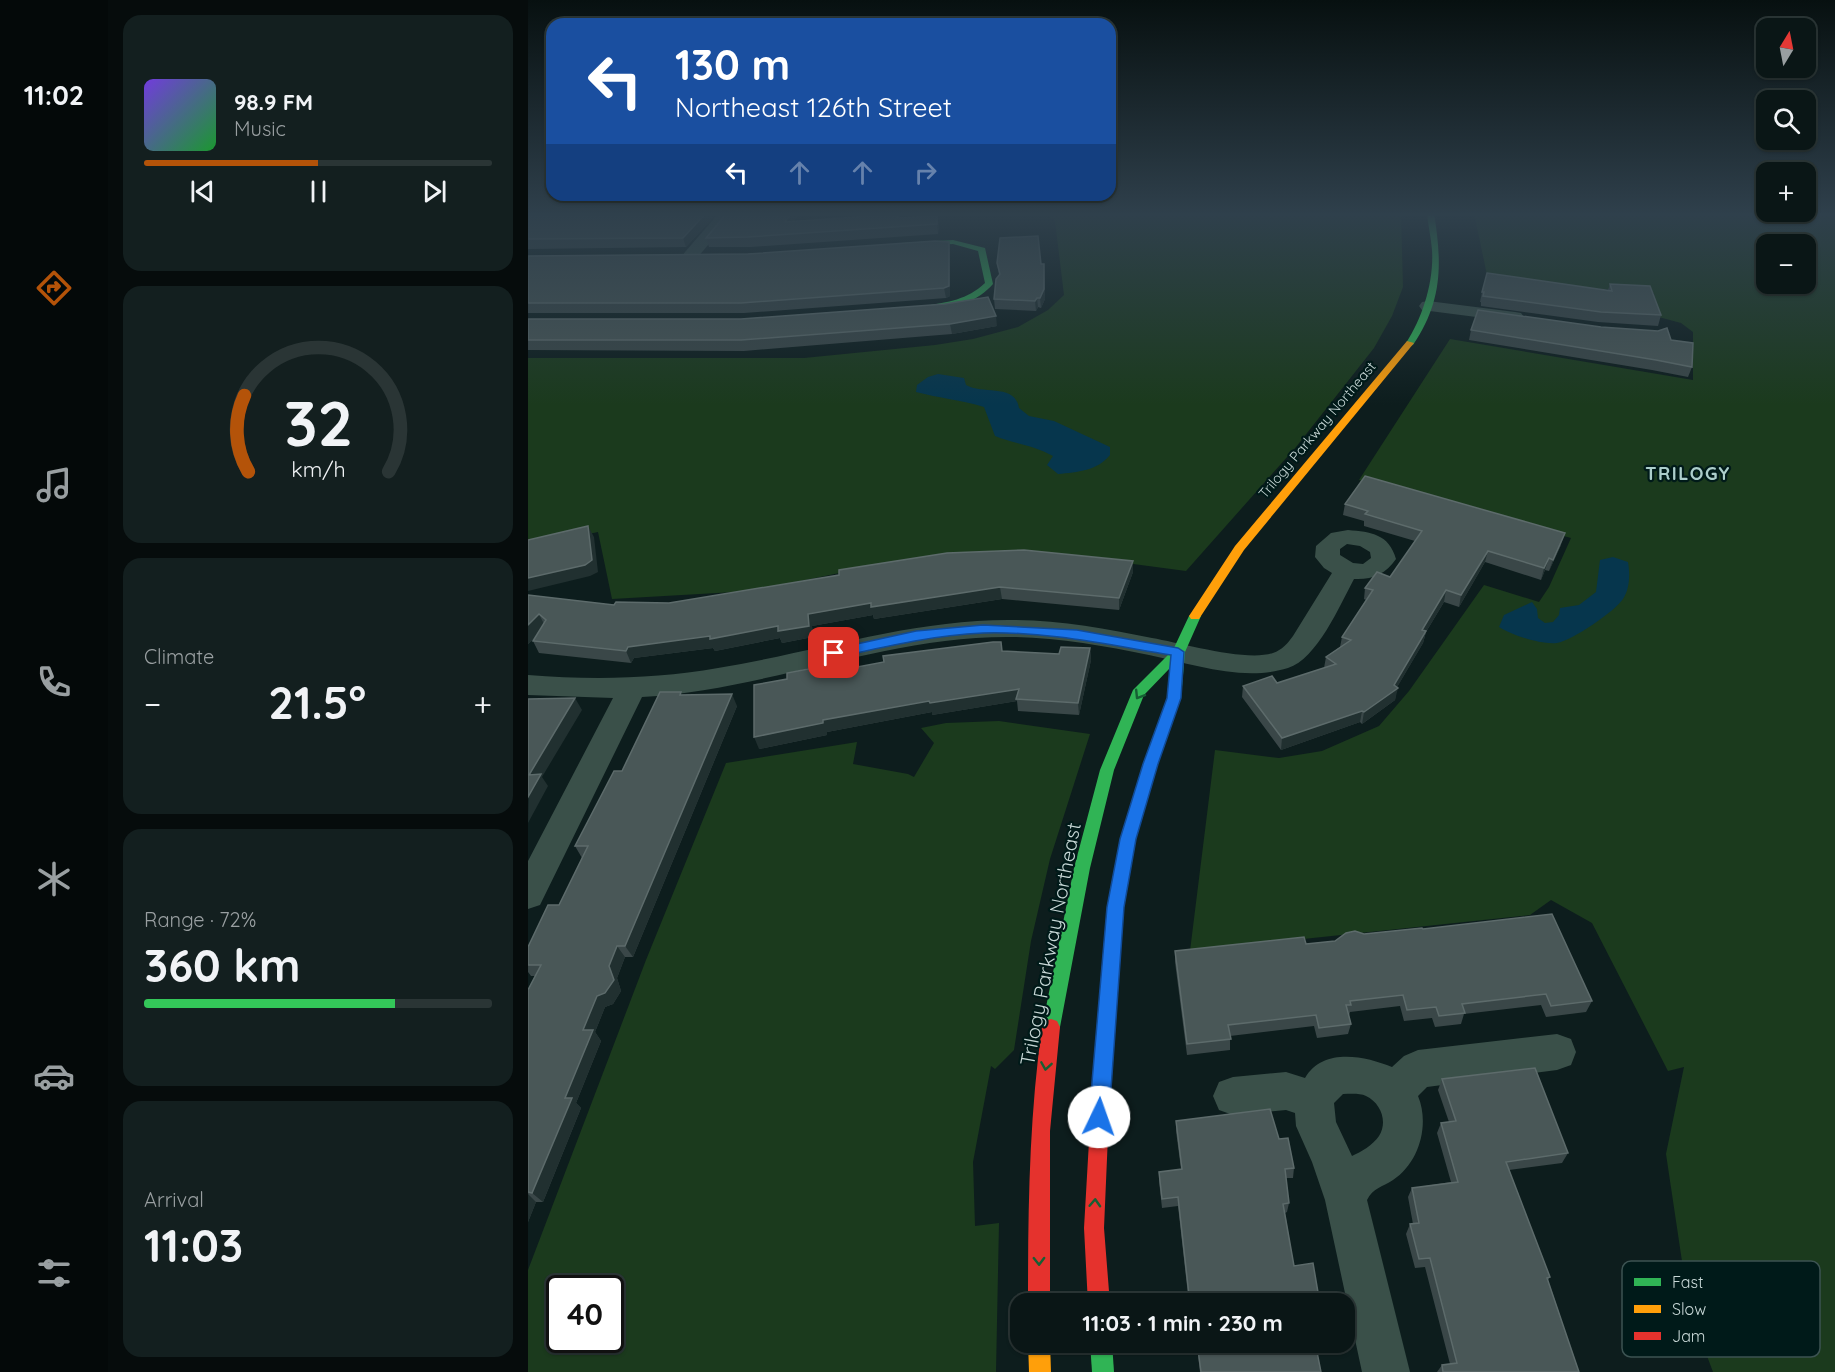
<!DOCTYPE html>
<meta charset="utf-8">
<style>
body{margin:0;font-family:Quicksand,sans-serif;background:#131f1f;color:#f1f3f6;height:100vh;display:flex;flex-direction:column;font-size:22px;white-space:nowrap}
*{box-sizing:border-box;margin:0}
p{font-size:20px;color:#999fa1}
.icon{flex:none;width:33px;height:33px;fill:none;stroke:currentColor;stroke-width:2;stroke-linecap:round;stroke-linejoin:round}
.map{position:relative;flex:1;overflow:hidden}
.panel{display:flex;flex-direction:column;gap:15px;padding:15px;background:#060c0c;width:420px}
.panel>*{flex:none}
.banner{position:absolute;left:18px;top:18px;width:570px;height:183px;border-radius:18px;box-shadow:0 2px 4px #0004,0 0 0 2px #2a3535;background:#1a4fa0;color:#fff;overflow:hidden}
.needle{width:39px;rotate:10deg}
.tools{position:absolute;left:1228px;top:18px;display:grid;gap:12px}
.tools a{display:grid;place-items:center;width:60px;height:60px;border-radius:12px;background:#0a1616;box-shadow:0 2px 4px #0004,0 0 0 2px #2a3535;font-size:30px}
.speed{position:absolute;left:18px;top:1275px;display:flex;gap:12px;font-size:30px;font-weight:700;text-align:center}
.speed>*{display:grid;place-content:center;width:78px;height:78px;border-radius:50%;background:#0a1616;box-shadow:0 2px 4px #0004,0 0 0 2px #2a3535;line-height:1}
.speed .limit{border:3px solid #111;border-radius:9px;background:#fff;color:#111}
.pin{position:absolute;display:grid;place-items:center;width:51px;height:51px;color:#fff;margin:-26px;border-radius:12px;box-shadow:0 3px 9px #0006}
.me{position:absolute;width:66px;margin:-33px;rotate:3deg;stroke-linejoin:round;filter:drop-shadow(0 0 4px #0008)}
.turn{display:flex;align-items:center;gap:21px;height:126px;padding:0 30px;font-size:27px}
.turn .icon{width:78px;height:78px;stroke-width:2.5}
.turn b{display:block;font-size:42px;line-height:51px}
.lanes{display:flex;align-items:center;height:57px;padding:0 30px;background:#0003;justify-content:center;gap:30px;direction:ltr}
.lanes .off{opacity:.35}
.big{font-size:45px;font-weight:700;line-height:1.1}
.panel .tile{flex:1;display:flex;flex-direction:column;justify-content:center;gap:9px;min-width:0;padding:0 21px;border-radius:18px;background:#131f1f}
.panel .dial{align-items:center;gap:0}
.dial svg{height:156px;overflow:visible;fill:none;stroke:#2a3535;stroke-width:7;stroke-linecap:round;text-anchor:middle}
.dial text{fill:#f1f3f6;stroke:none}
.song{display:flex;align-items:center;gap:18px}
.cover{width:72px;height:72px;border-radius:9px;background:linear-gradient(135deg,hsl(260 70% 55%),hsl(130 70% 35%))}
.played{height:6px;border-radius:3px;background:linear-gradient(90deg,#b45309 50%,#2a3535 50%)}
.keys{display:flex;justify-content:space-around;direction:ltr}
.heat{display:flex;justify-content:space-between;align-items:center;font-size:33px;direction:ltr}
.charge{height:9px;border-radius:4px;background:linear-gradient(90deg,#34c759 72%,#2a3535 0)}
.trip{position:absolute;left:482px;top:1293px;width:345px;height:60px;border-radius:18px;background:#0a1616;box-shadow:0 2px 4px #0004,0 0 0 2px #2a3535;font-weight:700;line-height:60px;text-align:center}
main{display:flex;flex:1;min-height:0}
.tab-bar{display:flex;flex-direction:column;width:108px;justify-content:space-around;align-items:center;background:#040909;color:#999fa1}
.tab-bar .icon{width:42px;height:42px}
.tab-bar .active{color:#b45309}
.tab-bar b{font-size:27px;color:#f1f3f6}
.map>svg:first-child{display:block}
.green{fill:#1b3a1d;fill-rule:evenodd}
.water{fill:#06364d}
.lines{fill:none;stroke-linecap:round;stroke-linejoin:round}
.street{fill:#3a5049;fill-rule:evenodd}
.fast{fill:#30b455;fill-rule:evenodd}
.slow{fill:#ff9f0a;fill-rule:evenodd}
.jam{fill:#e5322d;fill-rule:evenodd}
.wall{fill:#3a4748}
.shaded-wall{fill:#213030}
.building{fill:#495757;stroke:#5d6b6b;stroke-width:1.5}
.oneway{stroke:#165f34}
.route{fill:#1a73e8;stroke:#114b97;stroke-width:1.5}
.labels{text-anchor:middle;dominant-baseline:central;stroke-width:4.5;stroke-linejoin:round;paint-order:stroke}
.far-street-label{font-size:14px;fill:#c8d8d7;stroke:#001a19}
.far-district-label{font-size:18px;font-weight:bold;letter-spacing:1.5px;fill:#accecb;stroke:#001a19}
.near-street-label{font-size:20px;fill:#c8d8d7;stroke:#001a19}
.key{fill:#001a19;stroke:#3c5352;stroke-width:1.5}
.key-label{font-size:16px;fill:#c8d8d7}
</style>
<main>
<nav class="tab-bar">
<b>11:02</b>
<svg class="icon active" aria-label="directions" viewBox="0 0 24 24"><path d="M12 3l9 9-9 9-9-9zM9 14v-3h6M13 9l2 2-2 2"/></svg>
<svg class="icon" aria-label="music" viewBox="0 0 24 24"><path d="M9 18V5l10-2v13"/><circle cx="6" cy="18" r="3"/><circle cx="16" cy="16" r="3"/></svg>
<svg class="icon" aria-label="phone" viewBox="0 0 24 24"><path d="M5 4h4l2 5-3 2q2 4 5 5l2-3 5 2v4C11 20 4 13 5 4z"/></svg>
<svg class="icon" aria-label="climate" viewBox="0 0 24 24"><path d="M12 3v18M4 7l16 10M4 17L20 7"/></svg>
<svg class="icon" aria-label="car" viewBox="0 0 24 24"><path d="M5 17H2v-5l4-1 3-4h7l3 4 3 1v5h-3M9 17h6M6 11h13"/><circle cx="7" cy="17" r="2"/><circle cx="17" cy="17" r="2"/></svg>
<svg class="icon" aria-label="filters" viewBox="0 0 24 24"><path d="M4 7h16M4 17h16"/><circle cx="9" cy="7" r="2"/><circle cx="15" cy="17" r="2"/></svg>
</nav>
<section class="panel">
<div class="tile">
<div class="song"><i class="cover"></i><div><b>98.9 FM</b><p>Music</p></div></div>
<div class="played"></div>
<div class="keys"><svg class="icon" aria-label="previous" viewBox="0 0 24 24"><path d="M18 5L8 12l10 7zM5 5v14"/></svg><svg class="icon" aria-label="pause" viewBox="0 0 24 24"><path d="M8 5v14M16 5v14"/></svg><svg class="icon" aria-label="next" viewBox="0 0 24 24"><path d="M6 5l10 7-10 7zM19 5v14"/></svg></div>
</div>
<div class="tile dial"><svg viewBox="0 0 100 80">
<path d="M14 69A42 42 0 1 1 86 69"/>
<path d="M14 69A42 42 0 0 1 12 30" stroke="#b45309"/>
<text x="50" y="56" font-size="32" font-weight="700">32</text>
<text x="50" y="72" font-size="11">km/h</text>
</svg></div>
<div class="tile"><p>Climate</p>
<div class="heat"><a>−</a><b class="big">21.5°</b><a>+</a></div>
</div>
<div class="tile"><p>Range · 72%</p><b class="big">360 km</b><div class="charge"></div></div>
<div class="tile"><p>Arrival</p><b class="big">11:03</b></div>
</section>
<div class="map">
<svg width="1307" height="1372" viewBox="0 0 1307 1372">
<rect width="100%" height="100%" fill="#0d1d1d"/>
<!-- green -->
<g class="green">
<polygon points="518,213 873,213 875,287 864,316 846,348 768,447 658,571 560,558 321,571 224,591 84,599 70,532 0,547 0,358 276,358 407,345 445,339 490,327 520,310 536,295 527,221"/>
<path d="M946,213H1307V1372H1185L1161,1308L1138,1154L1156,1067L1140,1071L1064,923L1023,900L1002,915L662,951L687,750L751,758L794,751L851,726L881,691L956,585L1011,602L1021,587L1043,538L831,480L922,339L1165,380V332L1153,323L1127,316L1126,293L960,280ZM1239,244H1278V284H1239Z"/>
<path d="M471,721L562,734L522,859L503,941L486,1050L467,1069L463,1066L445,1162L447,1226L471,1223L468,1372H0V1270L118,960L198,763L329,742L325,764L380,774L386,777L406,743L393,728L418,723ZM32,1288H82V1340H32Z"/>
</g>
<!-- water -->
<g class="water">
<path d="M410,374L436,378L438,385C455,395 487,383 491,408L501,416L526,421L582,447V455C569,471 550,472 530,474L519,465L525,456C506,445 487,444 467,436L456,407C433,400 411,398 388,392L389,385L400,377Z"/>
<path d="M1085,557L1100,562C1102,573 1102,589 1095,599C1086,612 1045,640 1029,643C1013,645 984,635 971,627L976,615L1004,602L1009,609L1010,618L1017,623L1025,622L1031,615L1032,608L1051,605L1068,592L1072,560Z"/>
</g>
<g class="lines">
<!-- street -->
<g class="street">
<polygon points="191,213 207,213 169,258 157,258 155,255 157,252"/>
<polygon points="900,301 987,312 993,313 996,317 993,321 987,322 894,310 891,306 894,302"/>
<path d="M820,530C843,532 861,534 868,559C858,574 844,580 826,579C812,605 789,659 760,668C715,682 665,664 621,655C577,646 531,638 486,637C359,635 240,690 114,697L12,905L0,909V861L85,698L0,695V675C64,680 127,679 190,668C288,652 384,619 485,620C532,620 579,629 624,638C653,643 718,662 745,653C754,650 760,643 765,636L804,573L796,568L787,557L788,546L803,533ZM819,544L832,546L842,552L843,558L835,564L825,563L812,555V549Z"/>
<path d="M1029,1034L1043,1039L1048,1052L1043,1065L1029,1070L899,1087L890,1096C902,1125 891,1163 865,1180C854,1187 845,1188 839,1200L882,1372H834L797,1200L784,1162L768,1126L767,1113L758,1110L705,1115L691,1110L685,1096L691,1082L705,1077L758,1072L777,1078C795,1047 837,1056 864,1067L876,1056L890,1050ZM815,1094C822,1094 832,1093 838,1096C853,1103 860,1122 851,1136C845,1145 833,1152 824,1156L808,1122L806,1103Z"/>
</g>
<!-- fast -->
<g class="fast">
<path d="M899,213H906C914,263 915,301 885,345L882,346L878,343C895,317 906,281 904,250C903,237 900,225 899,213Z"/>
<path d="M425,240L457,248L465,284C449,302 421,313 397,310V306C420,302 439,300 457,283L450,251L425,244L373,247L369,245L373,243Z"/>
<polygon points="667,612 673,616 657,652 653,698 629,764 608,839 596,907 582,1089 580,1095 573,1098 566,1095 564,1089 580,907 592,839 615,764 639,698 642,668 616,695 586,770 562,868 532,1027 529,1033 523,1035 517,1033 514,1027 546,868 572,770 605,690 645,650 661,616"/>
<polygon points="562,1342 584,1342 586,1372 564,1372"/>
</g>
<!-- slow -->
<g class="slow">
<polygon points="879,341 886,343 716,550 671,619 663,619 661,616 707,546"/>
<polygon points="500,1342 522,1342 523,1372 501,1372"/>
</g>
<!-- jam -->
<g class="jam">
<path d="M523,1019L529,1021L532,1027L522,1131V1304H500C500,1211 501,1119 514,1027L517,1021Z"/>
<polygon points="573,1080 580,1083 582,1089 576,1228 582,1304 560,1304 556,1228 564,1089 566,1083"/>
</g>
</g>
<!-- wall -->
<g class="wall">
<polygon points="0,213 189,213 158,247 0,249"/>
<polygon points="199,213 271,213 266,221 371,218 411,225 410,234 223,247 181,247 178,238"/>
<polygon points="422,251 422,296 418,298 216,313 0,313 0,256"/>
<polygon points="469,263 516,264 517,299 513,308 510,307 508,311 467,309 466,299 471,275"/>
<polygon points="1082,284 1133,315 1130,326 1070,322 953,306 953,302 952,302 954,292 1080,290"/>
<polygon points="417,304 469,326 424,334 216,351 0,350 0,319 213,319"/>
<polygon points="943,330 1143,340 1164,367 1160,377 1124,370 941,340"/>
<polygon points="817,504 1033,545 1021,571 1017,570 1013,580 957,562 931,607 916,602 898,632 895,643 869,687 867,700 834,724 832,722 753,750 714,697 715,686 749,683 796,668 798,657 812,647 814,637 838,600 836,599 837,588 862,577 887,541 836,526 836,521 815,515"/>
<polygon points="605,572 591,610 474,599 346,619 345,615 284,626 285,637 254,643 252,638 187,651 185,648 106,658 103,663 11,653 5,641 9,635 0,644 0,595 86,605 141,603"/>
<polygon points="562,648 563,660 551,715 490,711 489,701 404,715 404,712 299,732 299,735 231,749 294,674 474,651 531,654"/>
<polygon points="155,695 209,706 105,957 97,957 89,978 93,991 85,1004 77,1007 67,1032 73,1041 48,1103 53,1108 15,1202 8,1202 0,1222 0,990 7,976 3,976 0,972 0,947 31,905 54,858 47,846 94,771"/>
<polygon points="895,929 1064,1001 1058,1012 1018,1017 1013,1005 936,1014 933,1024 907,1027 904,1018 876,1021 872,1006 822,1012 821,1016 823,1024 820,1034 789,1038 786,1026 702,1036 702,1050 659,1055 647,962 647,951 778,944 807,941 836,934"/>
<polygon points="914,1079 1040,1153 1034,1163 981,1170 1022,1277 1020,1280 1051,1372 909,1372 914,1365 922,1364 897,1267 887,1268 878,1234 882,1224 885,1224 880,1197 884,1188 923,1182 909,1133 913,1123 921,1122 910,1090"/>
<polygon points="648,1121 751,1139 766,1168 765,1178 758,1178 761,1203 759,1212 757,1213 766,1266 792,1304 661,1304 650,1206 634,1208 631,1181 631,1172 653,1169 648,1131"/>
<polygon points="666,1342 787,1342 793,1372 672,1372 669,1347 666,1347"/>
</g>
<!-- shaded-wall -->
<g class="shaded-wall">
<polygon points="178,213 189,213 158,247 155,238"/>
<polygon points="263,213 271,213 260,231 257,222"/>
<polygon points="409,216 411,225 410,234 409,224"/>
<polygon points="421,242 422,251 422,296 418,298 416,288"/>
<polygon points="516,264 517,299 513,308 512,298"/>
<polygon points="509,298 510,307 508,311 507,301"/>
<polygon points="468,316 469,326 424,334 422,324"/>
<polygon points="60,526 66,537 70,572 62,576 0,591 0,578"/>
<polygon points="1037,533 1033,545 1021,571 1025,560"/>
<polygon points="960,551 957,562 931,607 933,595"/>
<polygon points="1021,558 1017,570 1013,580 1016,568"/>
<polygon points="605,561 605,572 591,610 591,598"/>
<polygon points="472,587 474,599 346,619 345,615 284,626 285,637 254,643 252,638 187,651 185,648 106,658 103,663 98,651 100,647 343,603"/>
<polygon points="918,590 916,602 898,632 895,643 868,689 870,688 867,700 834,724 836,712 866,685 894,630"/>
<polygon points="11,614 17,626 0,644 0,625"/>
<polygon points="562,648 563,660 551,715 550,703"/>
<polygon points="491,689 488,699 489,701 404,715 404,712 299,732 299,735 231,749 226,737 295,720 401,701"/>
<polygon points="204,694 209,706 105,957 97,946"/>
<polygon points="47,698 54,710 14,777 20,786 0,823 1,775"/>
<polygon points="834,711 832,722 753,750 754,738"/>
<polygon points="89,946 97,957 89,978 93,991 85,1004 77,1007 67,1032 73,1041 48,1103 53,1108 15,1202 4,1193 37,1098 55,1030"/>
<polygon points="0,1194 8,1202 0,1222"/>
</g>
<!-- building -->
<g class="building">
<polygon points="0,213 178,213 155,238 0,239"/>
<polygon points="199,213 263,213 257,222 371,214 370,218 409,216 409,224 220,237 178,238"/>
<polygon points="510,236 513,264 516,264 516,289 512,298 509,298 507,301 466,299 468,279 472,274 469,263 472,238"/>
<polygon points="407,241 421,242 421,286 416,288 213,303 0,303 0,256 220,254"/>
<polygon points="959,273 1084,291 1082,284 1122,286 1133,315 1073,312 955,296 956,292 954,292"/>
<polygon points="460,297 468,316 422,324 213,340 0,340 0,319 213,319 417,304"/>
<polygon points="950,310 1073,327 1130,331 1139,328 1143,340 1165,343 1164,367 1128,360 943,330"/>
<polygon points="837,476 1037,533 1025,560 1021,558 1016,568 960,551 933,595 918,590 894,630 898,631 866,685 870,688 836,712 834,711 754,738 715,686 744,676 749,683 808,664 798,657 823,640 814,637 845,590 837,588 849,572 862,577 894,531 837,514 840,511 817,504"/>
<polygon points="60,526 64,560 57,565 0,578 0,540"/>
<polygon points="496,550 605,561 591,598 472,587 343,607 343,603 280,614 281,626 250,631 250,626 182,639 182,636 100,647 98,651 5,641 18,620 11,614 0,625 0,595 86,605 88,602 141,603 311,575 311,570 419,553"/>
<polygon points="465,642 473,642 474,651 531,654 533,647 562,648 550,703 488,699 491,689 402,703 401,701 295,720 295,723 226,737 226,685 259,679 259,673 291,667 292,674 356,662 355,656"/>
<polygon points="132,692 153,692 152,695 204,694 97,946 89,946 81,966 86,980 77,993 69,996 55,1030 65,1030 37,1098 44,1098 4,1193 0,1192 0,990 13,965 0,965 0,947 20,905 31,905 60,846 47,846 86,771 94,771"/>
<polygon points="47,698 1,775 13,774 0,797 0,699"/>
<polygon points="1024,914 1064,1001 1023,1006 1018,994 934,1004 937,1013 911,1016 908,1007 879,1010 875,995 822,1001 823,1005 818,1005 823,1024 791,1028 788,1015 700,1025 703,1039 659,1044 647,951 776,937 778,944 807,941 818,933 827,931 836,934 894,928 895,929"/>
<polygon points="1007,1068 1040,1153 978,1162 1022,1277 1019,1278 1051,1372 915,1372 914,1365 929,1363 902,1258 891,1259 882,1224 891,1223 884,1188 930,1182 913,1123 928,1121 914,1079"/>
<polygon points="742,1109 751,1139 760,1138 766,1168 757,1169 761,1203 755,1204 766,1266 785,1263 792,1304 662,1304 650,1197 634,1199 631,1172 654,1169 648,1121"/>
<polygon points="669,1342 787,1342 793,1372 673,1372"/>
</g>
<!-- one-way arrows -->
<defs><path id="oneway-chevron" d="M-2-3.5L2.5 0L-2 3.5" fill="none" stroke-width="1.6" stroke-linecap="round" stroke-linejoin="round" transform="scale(1.5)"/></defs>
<g class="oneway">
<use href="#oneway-chevron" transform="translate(611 695) rotate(122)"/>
<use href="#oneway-chevron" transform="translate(518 1066) rotate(99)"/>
<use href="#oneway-chevron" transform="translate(567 1203) rotate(-87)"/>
<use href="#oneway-chevron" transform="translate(511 1261) rotate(89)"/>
</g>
<!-- sky -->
<linearGradient id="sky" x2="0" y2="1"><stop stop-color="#071010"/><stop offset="0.53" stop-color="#2f404c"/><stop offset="1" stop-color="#2f404c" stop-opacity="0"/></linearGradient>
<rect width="1307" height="405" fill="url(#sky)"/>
<!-- route -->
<path class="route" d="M455,625L549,630L650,648L656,652L653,698L630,764L608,839L596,907L581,1117L578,1124L571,1127L564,1124L561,1117L579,907L592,839L615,764L639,698L643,655C581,645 518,631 455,633C405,635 355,647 306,658L299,653L306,649L388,631Z"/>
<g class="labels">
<!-- far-street labels -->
<g class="far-street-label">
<text transform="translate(789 430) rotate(-50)">Trilogy Parkway Northeast</text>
</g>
<!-- far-district labels -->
<g class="far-district-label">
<text x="1160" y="473">TRILOGY</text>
</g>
<!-- near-street labels -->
<g class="near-street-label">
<text transform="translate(522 944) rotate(-79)">Trilogy Parkway Northeast</text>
</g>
</g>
<!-- legend -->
<rect x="1094" y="1261" width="198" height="96" rx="9" class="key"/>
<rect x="1106" y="1278" width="27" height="8" fill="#30b455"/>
<rect x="1106" y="1305" width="27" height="8" fill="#ff9f0a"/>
<rect x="1106" y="1332" width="27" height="8" fill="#e5322d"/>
<g class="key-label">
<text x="1144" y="1288">Fast</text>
<text x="1144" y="1315">Slow</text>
<text x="1144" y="1342">Jam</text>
</g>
</svg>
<div class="tools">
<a><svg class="needle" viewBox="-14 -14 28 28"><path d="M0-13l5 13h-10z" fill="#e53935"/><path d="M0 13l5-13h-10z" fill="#999fa1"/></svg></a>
<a><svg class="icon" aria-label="search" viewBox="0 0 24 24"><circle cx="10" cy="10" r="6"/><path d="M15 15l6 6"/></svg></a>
<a>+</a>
<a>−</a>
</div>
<div class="speed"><div class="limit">40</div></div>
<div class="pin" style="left:306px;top:653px;background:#d93025"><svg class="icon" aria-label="arrive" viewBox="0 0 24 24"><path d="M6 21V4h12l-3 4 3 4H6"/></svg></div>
<svg class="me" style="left:571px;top:1117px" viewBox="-20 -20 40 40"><circle r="19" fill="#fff"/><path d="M0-13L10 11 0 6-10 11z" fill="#1a73e8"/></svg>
<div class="trip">11:03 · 1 min · 230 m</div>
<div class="banner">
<div class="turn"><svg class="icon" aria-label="left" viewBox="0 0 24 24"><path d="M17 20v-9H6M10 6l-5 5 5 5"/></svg><div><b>130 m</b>Northeast 126th Street</div></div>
<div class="lanes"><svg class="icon" aria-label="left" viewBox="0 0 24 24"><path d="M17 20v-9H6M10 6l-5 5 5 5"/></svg><svg class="icon off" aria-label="ahead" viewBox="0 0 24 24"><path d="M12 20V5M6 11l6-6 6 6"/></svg><svg class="icon off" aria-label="ahead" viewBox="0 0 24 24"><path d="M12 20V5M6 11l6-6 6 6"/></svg><svg class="icon off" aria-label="right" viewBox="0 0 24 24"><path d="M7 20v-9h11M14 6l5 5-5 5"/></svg></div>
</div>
</div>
</main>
